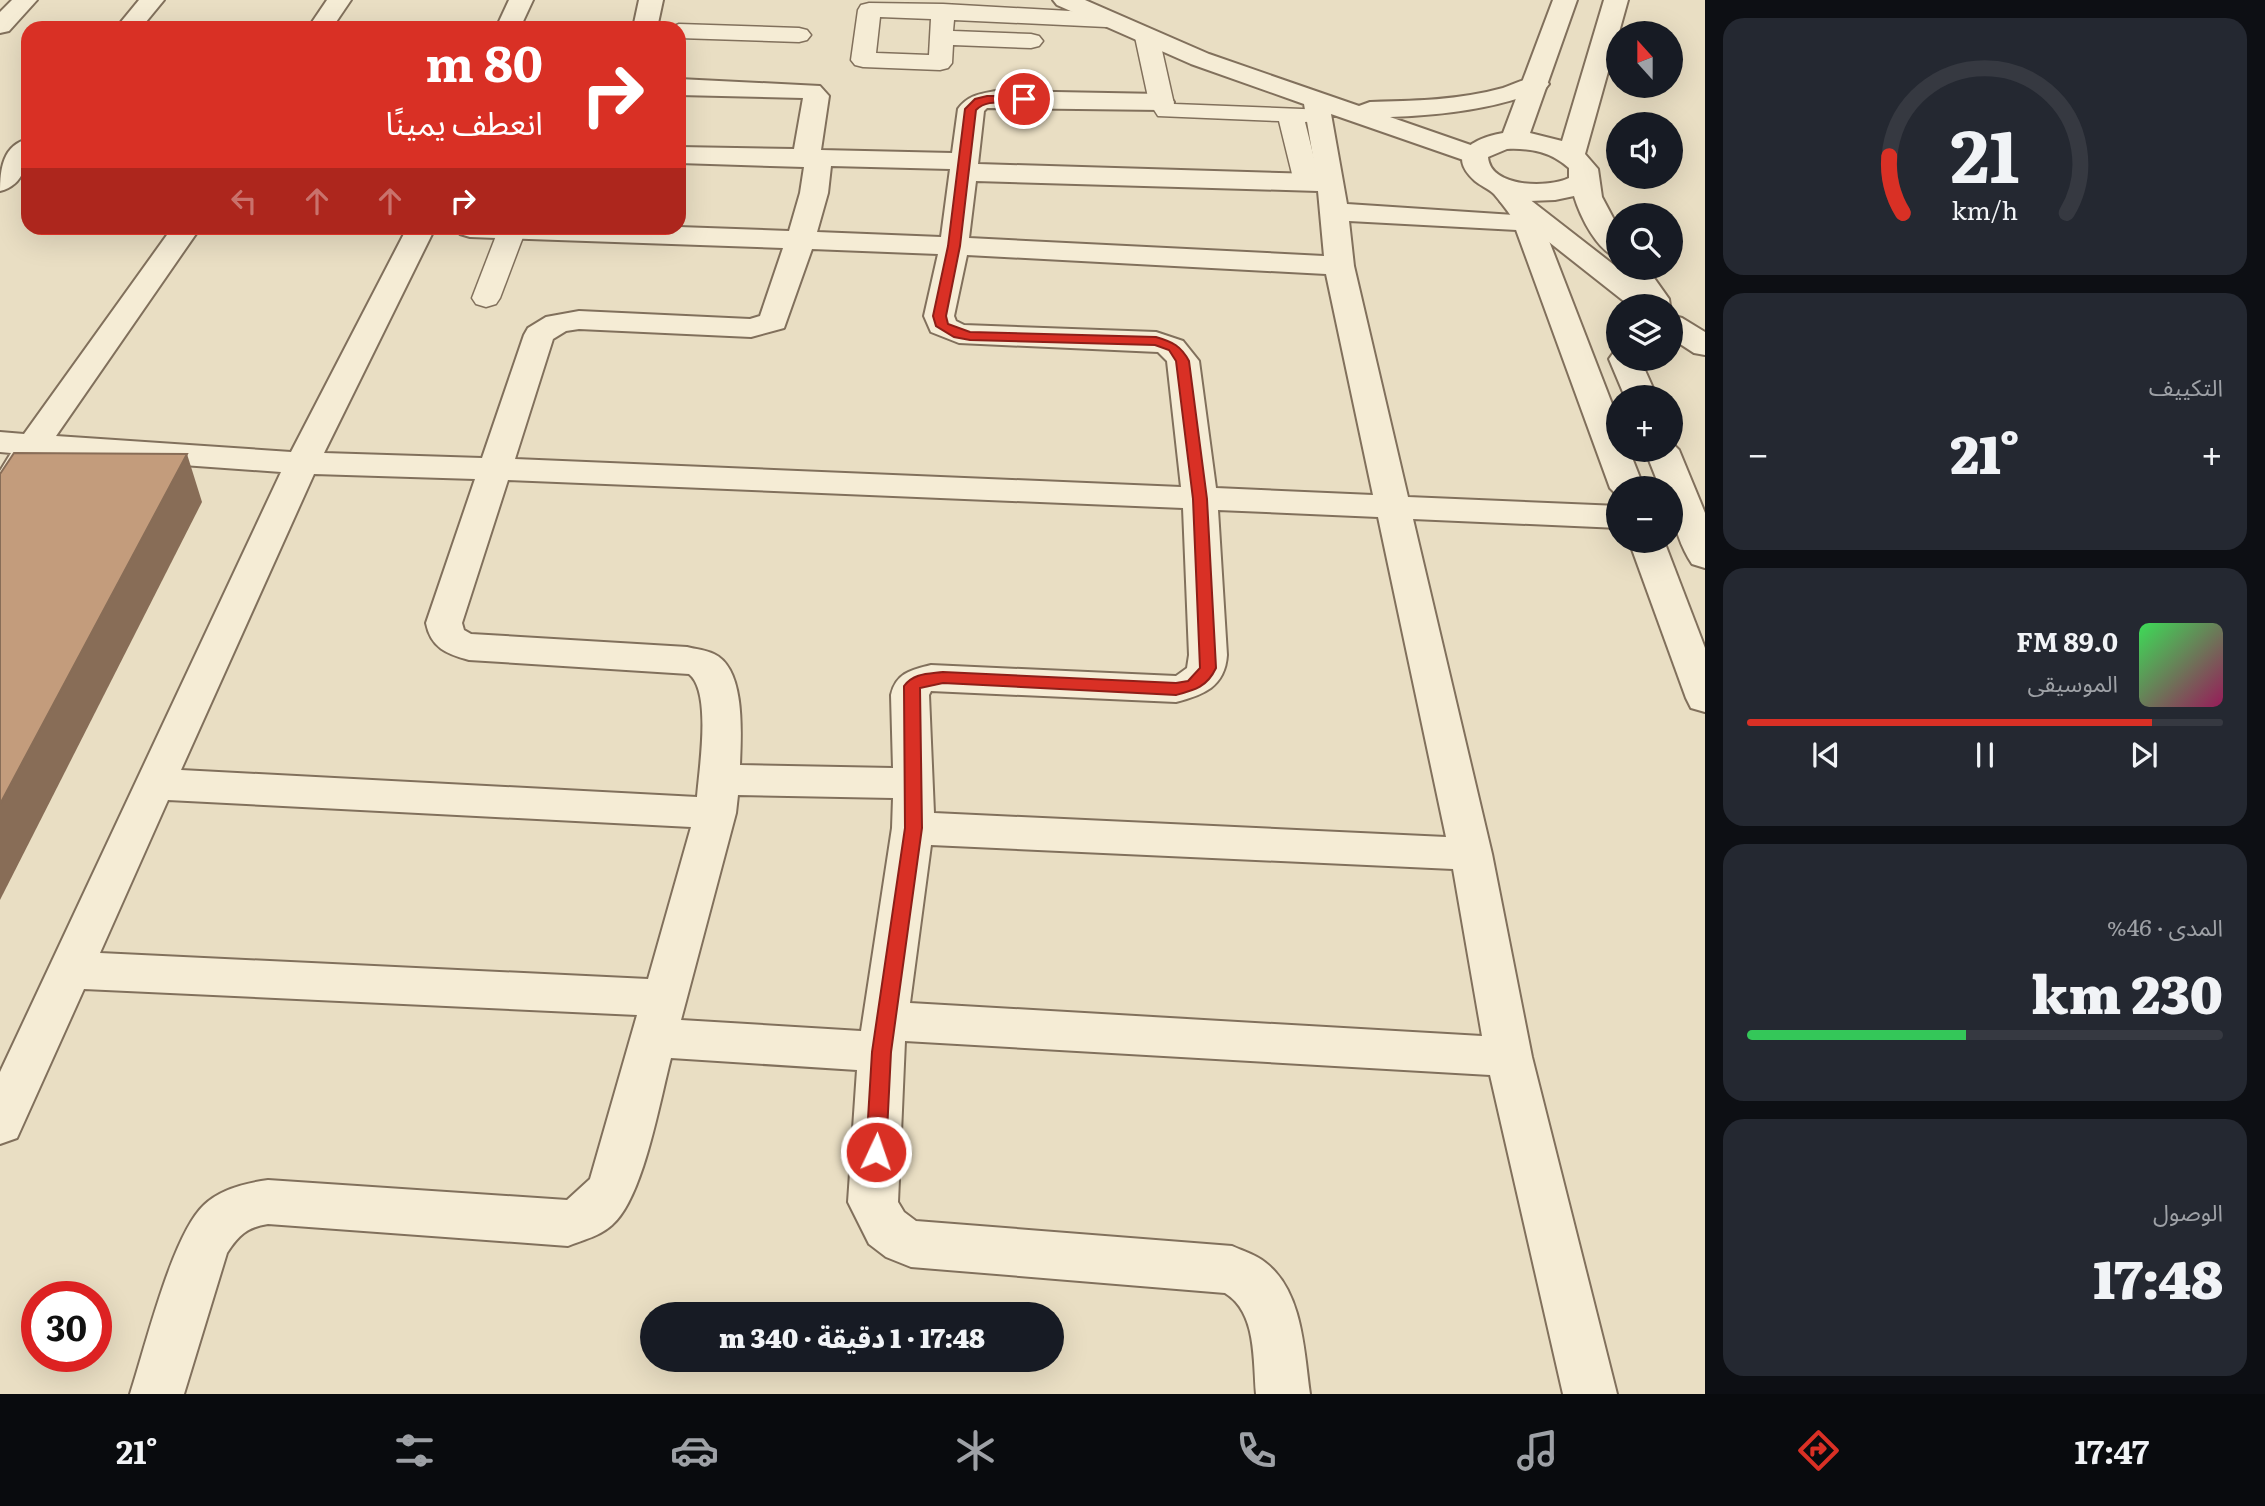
<!DOCTYPE html>
<html lang="ar">
<meta charset="utf-8">
<style>
body{margin:0;font-family:Literata,"Noto Sans Arabic",serif;background:#242831;color:#f1f3f6;direction:rtl;height:100vh;display:flex;flex-direction:column;font-size:26px;white-space:nowrap}
*{box-sizing:border-box;margin:0}
p{font-size:23px;color:#9ea1a6}
.icon{flex:none;width:38px;height:38px;fill:none;stroke:currentColor;stroke-width:2;stroke-linecap:round;stroke-linejoin:round}
.map{position:relative;flex:1;overflow:hidden;direction:ltr}
.details{display:flex;flex-direction:column;gap:18px;padding:18px;background:#0d0f14;width:560px}
.details>*{flex:none}
.guide{position:absolute;left:21px;top:21px;width:665px;height:214px;border-radius:21px;box-shadow:0 7px 28px #0002;direction:rtl;background:#d93025;color:#fff;overflow:hidden}
.needle{width:46px;rotate:339deg}
.controls{position:absolute;left:1606px;top:21px;display:grid;gap:14px}
.controls a{display:grid;place-items:center;width:77px;height:77px;border-radius:50%;background:#171b24;box-shadow:0 7px 28px #0002;font-size:35px}
.speed{position:absolute;left:21px;top:1281px;display:flex;gap:14px;font-size:35px;font-weight:700;text-align:center}
.speed>*{display:grid;place-content:center;width:91px;height:91px;border-radius:50%;background:#171b24;box-shadow:0 7px 28px #0002;line-height:1}
.speed .limit{border:10px solid #d22;background:#fff;color:#111}
.pin{position:absolute;display:grid;place-items:center;width:60px;height:60px;color:#fff;margin:-30px;border:4px solid #fff;border-radius:50%;box-shadow:0 2px 7px #0007}
.me{position:absolute;width:77px;margin:-38px;rotate:3deg;stroke-linejoin:round;filter:drop-shadow(0 0 5px #0008)}
.turn{display:flex;align-items:center;gap:24px;height:147px;padding:0 28px;font-size:32px}
.turn .icon{width:91px;height:91px;stroke-width:2.5}
.turn b{display:block;font-size:49px;line-height:60px}
.lanes{display:flex;align-items:center;height:66px;padding:0 28px;background:#0003;justify-content:center;gap:35px;direction:ltr}
.lanes .off{opacity:.35}
.big{font-size:52px;font-weight:800;line-height:1.1}
.details .tile{flex:1;display:flex;flex-direction:column;justify-content:center;gap:10px;min-width:0;padding:0 24px;border-radius:21px;background:#242831}
.details .dial{align-items:center;gap:0}
.dial svg{height:182px;overflow:visible;fill:none;stroke:#363941;stroke-width:7;stroke-linecap:round;text-anchor:middle}
.dial text{fill:#f1f3f6;stroke:none}
.song{display:flex;align-items:center;gap:21px}
.cover{width:84px;height:84px;border-radius:10px;background:linear-gradient(135deg,hsl(130 70% 55%),hsl(330 70% 35%))}
.played{height:7px;border-radius:4px;background:linear-gradient(90deg,#d93025 85%,#363941 85%)}
.keys{display:flex;justify-content:space-around;direction:ltr}
.heat{display:flex;justify-content:space-between;align-items:center;font-size:38px;direction:ltr}
.charge{height:10px;border-radius:5px;background:linear-gradient(90deg,#34c759 46%,#363941 0)}
.trip{position:absolute;left:640px;top:1302px;width:424px;height:70px;border-radius:35px;background:#171b24;box-shadow:0 7px 28px #0002;font-weight:800;line-height:70px;text-align:center;direction:rtl}
.tab-bar{display:flex;height:112px;justify-content:space-around;align-items:center;background:#090b0e;color:#9ea1a6}
.tab-bar .icon{width:49px;height:49px}
.tab-bar .on{color:#d93025}
.tab-bar b{font-size:32px;color:#f1f3f6}
main{display:flex;flex:1;min-height:0}
.map>svg:first-child{display:block}
.lines{fill:none;stroke-linecap:round;stroke-linejoin:round}
.pedestrian-casing{stroke:#81705c;stroke-width:3}
.minor-casing{stroke:#81705c;stroke-width:4}
.tertiary-casing{stroke:#81705c;stroke-width:4}
.pedestrian{fill:#f5ecd5;fill-rule:evenodd}
.minor{fill:#f5ecd5;fill-rule:evenodd}
.tertiary{fill:#f5ecd5;fill-rule:evenodd}
.shaded-wall{fill:#886d57}
.building{fill:#c39c7c;stroke:#886d57;stroke-width:2}
.route{fill:#d93025;stroke:#8d1f18;stroke-width:2}
</style>
<main>
<section class="details">
<div class="tile dial"><svg viewBox="0 0 100 80">
<path d="M14 69A42 42 0 1 1 86 69"/>
<path d="M14 69A42 42 0 0 1 8 44" stroke="#d93025"/>
<text x="50" y="56" font-size="32" font-weight="700">21</text>
<text x="50" y="72" font-size="11">km/h</text>
</svg></div>
<div class="tile"><p>التكييف</p>
<div class="heat"><a>−</a><b class="big">21°</b><a>+</a></div>
</div>
<div class="tile">
<div class="song"><i class="cover"></i><div><b>89.0 FM</b><p>الموسيقى</p></div></div>
<div class="played"></div>
<div class="keys"><svg class="icon" aria-label="previous" viewBox="0 0 24 24"><path d="M18 5L8 12l10 7zM5 5v14"/></svg><svg class="icon" aria-label="pause" viewBox="0 0 24 24"><path d="M8 5v14M16 5v14"/></svg><svg class="icon" aria-label="next" viewBox="0 0 24 24"><path d="M6 5l10 7-10 7zM19 5v14"/></svg></div>
</div>
<div class="tile"><p>المدى · 46%</p><b class="big">230 km</b><div class="charge"></div></div>
<div class="tile"><p>الوصول</p><b class="big">17:48</b></div>
</section>
<div class="map">
<svg width="1705" height="1394" viewBox="0 0 1705 1394">
<rect width="100%" height="100%" fill="#e9dec3"/>
<g class="lines">
<defs>
<g id="pedestrian">
<path d="M869,3L943,4L1106,13L1114,15L1117,20L1114,25L1106,27L954,20L953,31L1031,34L1039,36L1043,41L1039,46L1031,48L953,45L952,63L948,68L940,70L863,67L855,65L851,60L858,10L861,5ZM880,17L931,19L929,55L876,53Z"/>
<polygon points="679,24 799,28 807,30 811,35 807,40 799,42 679,38 679,28 669,28"/>
<polygon points="1147,30 1155,32 1159,37 1174,104 1328,110 1331,115 1328,120 1305,122 1320,182 1316,188 1307,190 1298,188 1294,182 1279,121 1158,116 1149,102 1135,37 1139,32"/>
<polygon points="499,228 526,229 500,298 496,304 486,307 476,304 472,298"/>
</g>
<g id="minor">
<polygon points="12,0 37,0 9,31 0,33 0,12"/>
<polygon points="139,0 164,0 141,28 116,28"/>
<polygon points="327,0 351,0 332,28 308,28"/>
<polygon points="509,0 533,0 520,28 496,28"/>
<polygon points="639,0 663,0 657,28 633,28"/>
<path d="M1053,0H1085L1209,54L1359,106L1370,102C1414,101 1460,100 1503,88C1517,83 1530,75 1545,79L1549,84L1545,89C1495,109 1444,115 1390,117L1485,150L1488,156L1485,162L1475,164L1331,114L1347,204L1514,215L1500,201L1504,195L1514,193L1524,195L1659,300L1663,306H1630L1535,231L1349,221L1354,266L1408,497L1619,506V528L1413,519L1492,854L1532,1057L1617,1394H1563L1490,1075L905,1041L898,1202L904,1212L916,1221L1232,1246C1243,1251 1257,1255 1266,1263C1303,1292 1304,1352 1310,1394H1256C1253,1361 1257,1312 1225,1293L911,1267L886,1257L869,1244L848,1202L857,1070L671,1058C660,1100 643,1199 612,1225C600,1236 583,1240 568,1246L268,1224C247,1227 238,1236 227,1253L184,1394H130C145,1348 172,1235 204,1205C220,1189 246,1183 268,1180L567,1200L590,1179L637,1015L84,989L17,1138L0,1144V1072L281,472L43,455L12,507L0,510V471L11,453L0,452V432L24,434L172,228H200L56,436L291,452L407,228H435L324,453L482,458L524,335L528,328L546,317L579,311L750,319L760,316L783,248L470,237L460,234L456,228L679,227L789,231L800,193L804,167L679,163V147L794,149L803,98L679,95V79L820,86L829,96L821,150L952,153L958,109C968,95 980,94 996,91L1161,94L1170,97L1174,102L1170,107L1161,110L987,108L984,111L978,164L1316,174L1304,104L1191,64L1057,5ZM831,166L950,169L941,237L817,232L828,193ZM976,181L1318,191L1324,256L969,238ZM812,249L938,254L924,316L931,332L959,343L1158,352L1167,361L1181,487L515,459L553,339L566,331L579,329L751,337L784,328ZM967,255L1326,274L1373,495L1216,488L1199,361L1183,341L1156,332L964,325L956,321L954,316ZM314,474L475,479L426,623C431,648 447,654 469,660L689,674C712,692 699,769 697,797L181,770ZM508,480L1183,508L1189,655L1187,668L1176,676L931,665C911,670 896,673 891,695L893,768L740,765C741,735 746,669 714,654C706,650 695,649 687,647L471,634L464,630L462,623ZM1218,510L1378,517L1446,837L934,813L929,695L931,691L1176,702C1203,695 1225,687 1227,655ZM738,795L893,798L892,828L861,1031L681,1020L736,813ZM168,800L691,827L648,979L100,953ZM931,845L1453,869L1482,1036L910,1003Z"/>
<path d="M28,139C28,161 25,185 0,191C0,169 3,145 28,139Z"/>
<polygon points="1671,315 1682,318 1705,332 1705,355 1694,353 1671,338"/>
</g>
<g id="tertiary">
<path d="M1553,0H1577L1530,133L1562,141L1604,0H1628L1585,154L1598,169L1602,197L1619,229V258C1597,252 1580,216 1574,196L1555,200L1529,201L1539,215L1619,422V450H1629L1644,488H1619V497L1610,488L1511,216C1506,209 1500,201 1494,194C1489,189 1481,186 1475,181C1444,153 1475,138 1503,133ZM1507,149C1531,148 1551,152 1569,168V178C1549,188 1490,188 1488,157Z"/>
<polygon points="1619,266 1647,268 1669,299 1670,306 1640,306 1639,299 1617,268"/>
<polygon points="1619,351 1619,359 1640,359 1657,397 1625,397 1609,359 1614,352"/>
<path d="M1671,442L1679,450L1705,513V568L1692,564C1677,541 1671,516 1671,488H1660L1645,450H1671Z"/>
<polygon points="1629,541 1664,541 1705,648 1705,712 1691,708 1686,698"/>
</g>
</defs>
<!-- pedestrian casing -->
<use href="#pedestrian" class="pedestrian-casing"/>
<!-- minor casing -->
<use href="#minor" class="minor-casing"/>
<!-- tertiary casing -->
<use href="#tertiary" class="tertiary-casing"/>
<!-- pedestrian -->
<use href="#pedestrian" class="pedestrian"/>
<!-- minor -->
<use href="#minor" class="minor"/>
<!-- tertiary -->
<use href="#tertiary" class="tertiary"/>
</g>
<!-- shaded-wall -->
<polygon class="shaded-wall" points="187,454 202,502 0,900 0,804"/>
<!-- building -->
<polygon class="building" points="14,453 187,454 0,804 0,474"/>
<!-- route -->
<path class="route" d="M987,96H1024L1029,99C1013,109 991,95 976,110L960,246L946,316L948,324L970,332L1156,337C1173,342 1181,346 1189,361L1207,499L1216,668C1207,687 1195,690 1176,695L943,683L920,688L922,828L891,1052L886,1152L883,1158L876,1161L869,1158L866,1152L872,1052L905,828L904,686C914,673 928,674 943,672L1176,683L1188,681L1200,668L1193,499L1176,361L1169,350L1155,345L970,340L954,337L936,326L933,316L948,246L965,109L975,99Z"/>
</svg>
<div class="controls">
<a><svg class="needle" viewBox="-14 -14 28 28"><path d="M0-13l5 13h-10z" fill="#e53935"/><path d="M0 13l5-13h-10z" fill="#9ea1a6"/></svg></a>
<a><svg class="icon" aria-label="sound" viewBox="0 0 24 24"><path d="M4 9h4l5-4v14l-5-4H4zM17 9q2 3 0 6"/></svg></a>
<a><svg class="icon" aria-label="search" viewBox="0 0 24 24"><circle cx="10" cy="10" r="6"/><path d="M15 15l6 6"/></svg></a>
<a><svg class="icon" aria-label="layers" viewBox="0 0 24 24"><path d="M12 4l9 5-9 5-9-5zM3 14l9 5 9-5"/></svg></a>
<a>+</a>
<a>−</a>
</div>
<div class="speed"><div class="limit">30</div></div>
<div class="pin" style="left:1024px;top:99px;background:#d93025"><svg class="icon" aria-label="arrive" viewBox="0 0 24 24"><path d="M6 21V4h12l-3 4 3 4H6"/></svg></div>
<svg class="me" style="left:876px;top:1152px" viewBox="-20 -20 40 40"><circle r="17" fill="#d93025" stroke="#fff" stroke-width="3"/><path d="M0-11L8 9 0 5-8 9z" fill="#fff"/></svg>
<div class="trip">17:48 · 1 دقيقة · 340 m</div>
<div class="guide">
<div class="turn"><svg class="icon" aria-label="right" viewBox="0 0 24 24"><path d="M7 20v-9h11M14 6l5 5-5 5"/></svg><div><b>80 m</b>انعطف يمينًا</div></div>
<div class="lanes"><svg class="icon off" aria-label="left" viewBox="0 0 24 24"><path d="M17 20v-9H6M10 6l-5 5 5 5"/></svg><svg class="icon off" aria-label="ahead" viewBox="0 0 24 24"><path d="M12 20V5M6 11l6-6 6 6"/></svg><svg class="icon off" aria-label="ahead" viewBox="0 0 24 24"><path d="M12 20V5M6 11l6-6 6 6"/></svg><svg class="icon" aria-label="right" viewBox="0 0 24 24"><path d="M7 20v-9h11M14 6l5 5-5 5"/></svg></div>
</div>
</div>
</main>
<nav class="tab-bar">
<b>17:47</b>
<svg class="icon on" aria-label="directions" viewBox="0 0 24 24"><path d="M12 3l9 9-9 9-9-9zM9 14v-3h6M13 9l2 2-2 2"/></svg>
<svg class="icon" aria-label="music" viewBox="0 0 24 24"><path d="M9 18V5l10-2v13"/><circle cx="6" cy="18" r="3"/><circle cx="16" cy="16" r="3"/></svg>
<svg class="icon" aria-label="phone" viewBox="0 0 24 24"><path d="M5 4h4l2 5-3 2q2 4 5 5l2-3 5 2v4C11 20 4 13 5 4z"/></svg>
<svg class="icon" aria-label="climate" viewBox="0 0 24 24"><path d="M12 3v18M4 7l16 10M4 17L20 7"/></svg>
<svg class="icon" aria-label="car" viewBox="0 0 24 24"><path d="M5 17H2v-5l4-1 3-4h7l3 4 3 1v5h-3M9 17h6M6 11h13"/><circle cx="7" cy="17" r="2"/><circle cx="17" cy="17" r="2"/></svg>
<svg class="icon" aria-label="filters" viewBox="0 0 24 24"><path d="M4 7h16M4 17h16"/><circle cx="9" cy="7" r="2"/><circle cx="15" cy="17" r="2"/></svg>
<b>21°</b>
</nav>
